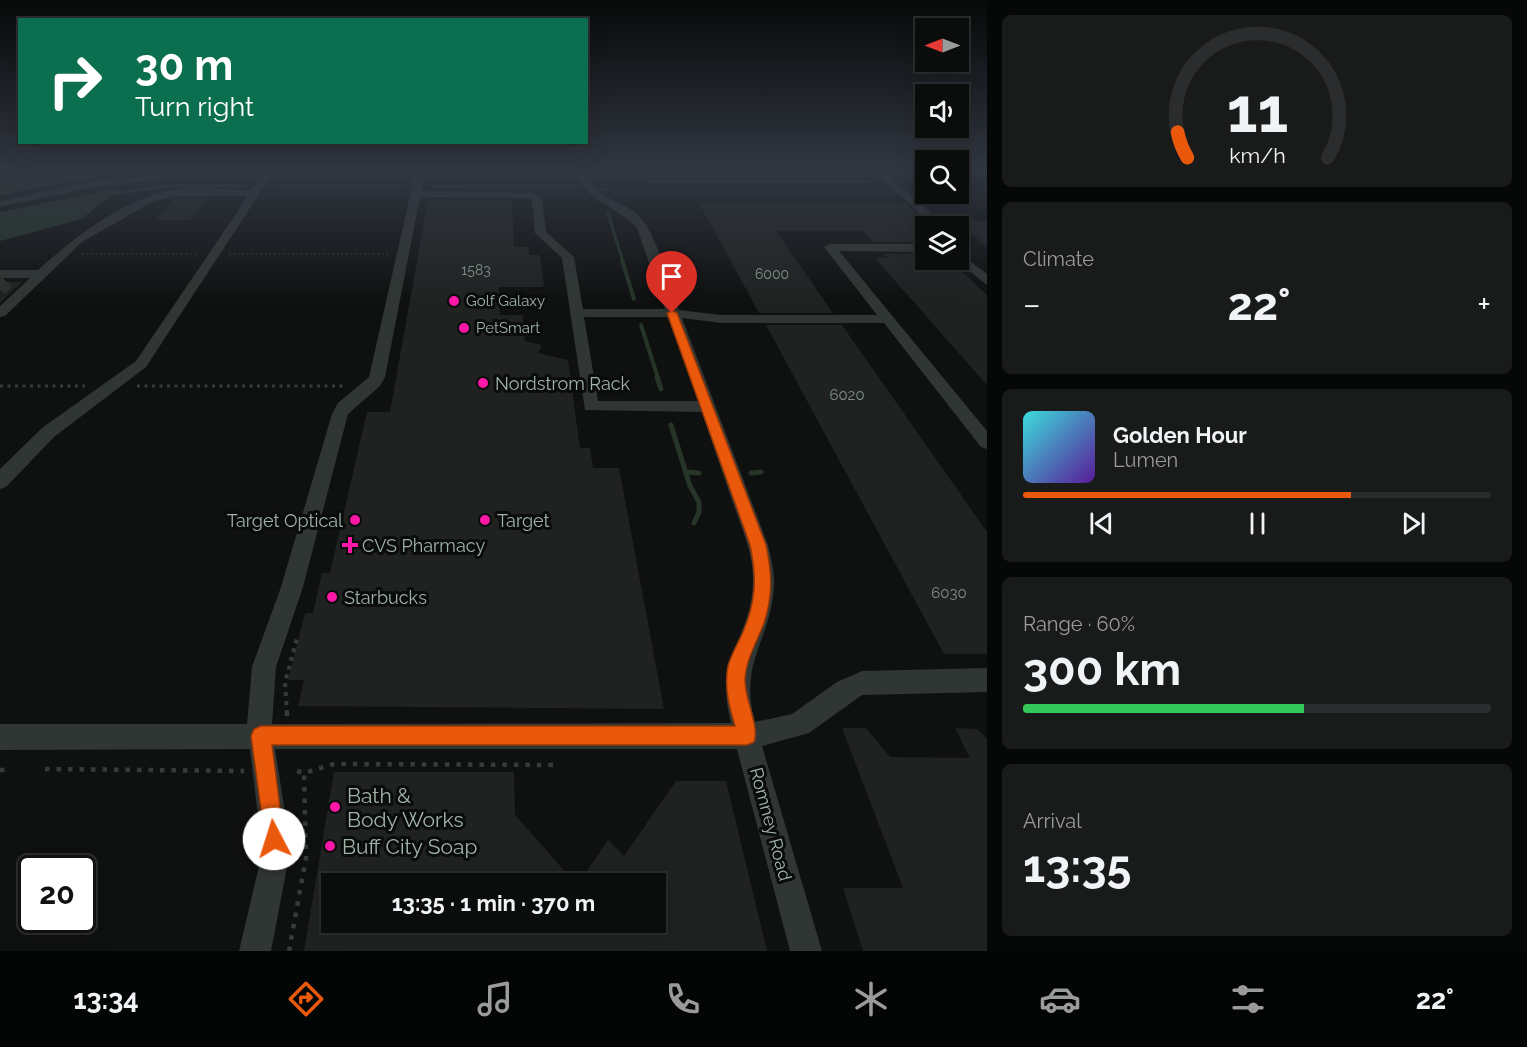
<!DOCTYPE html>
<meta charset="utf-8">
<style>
body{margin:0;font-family:Raleway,sans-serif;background:#191a1a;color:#f1f3f6;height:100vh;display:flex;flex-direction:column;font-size:22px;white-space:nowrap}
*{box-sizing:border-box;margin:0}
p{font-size:20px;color:#9a9b9d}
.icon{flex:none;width:33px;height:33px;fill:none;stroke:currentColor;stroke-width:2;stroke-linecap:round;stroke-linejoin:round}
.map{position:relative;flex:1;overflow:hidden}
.drawer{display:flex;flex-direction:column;gap:15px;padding:15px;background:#060707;width:540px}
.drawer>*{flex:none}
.hud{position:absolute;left:18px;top:18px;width:570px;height:126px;border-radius:0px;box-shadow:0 6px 24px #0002,0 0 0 2px #2b2c2d;background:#0b6e4f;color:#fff;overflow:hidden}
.needle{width:39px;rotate:270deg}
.tools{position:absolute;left:915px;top:18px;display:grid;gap:12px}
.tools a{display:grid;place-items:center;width:54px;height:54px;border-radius:0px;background:#0b0c0c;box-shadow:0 6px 24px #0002,0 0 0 2px #2b2c2d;font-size:30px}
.speed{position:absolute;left:18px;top:855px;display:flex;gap:12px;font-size:30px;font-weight:700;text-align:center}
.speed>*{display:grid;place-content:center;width:78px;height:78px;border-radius:50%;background:#0b0c0c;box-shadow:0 6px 24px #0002,0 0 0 2px #2b2c2d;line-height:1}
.speed .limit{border:3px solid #111;border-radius:9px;background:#fff;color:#111}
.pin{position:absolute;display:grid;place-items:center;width:51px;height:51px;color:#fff;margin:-62px -26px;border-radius:50% 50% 50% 0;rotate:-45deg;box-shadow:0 0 6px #0007}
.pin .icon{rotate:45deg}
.me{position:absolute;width:66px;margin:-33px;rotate:355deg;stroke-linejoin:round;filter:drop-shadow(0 0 4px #0008)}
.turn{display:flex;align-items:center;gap:21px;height:126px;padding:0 18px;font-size:27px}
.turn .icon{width:78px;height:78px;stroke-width:2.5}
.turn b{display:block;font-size:42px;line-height:51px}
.big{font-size:45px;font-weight:700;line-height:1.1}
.drawer .card{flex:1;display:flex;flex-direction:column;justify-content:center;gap:9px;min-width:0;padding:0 21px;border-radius:9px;background:#191a1a}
.drawer .dial{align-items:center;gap:0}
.dial svg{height:156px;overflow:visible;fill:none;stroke:#2b2c2d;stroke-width:7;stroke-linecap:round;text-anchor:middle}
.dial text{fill:#f1f3f6;stroke:none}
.song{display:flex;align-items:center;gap:18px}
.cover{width:72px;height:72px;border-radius:9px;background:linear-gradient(135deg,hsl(180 70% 55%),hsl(270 70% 35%))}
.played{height:6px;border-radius:3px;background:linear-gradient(90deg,#ea580c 70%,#2b2c2d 70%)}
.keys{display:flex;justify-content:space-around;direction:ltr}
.heat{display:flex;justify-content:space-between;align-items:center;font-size:33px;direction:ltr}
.charge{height:9px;border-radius:4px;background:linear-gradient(90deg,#34c759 60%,#2b2c2d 0)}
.trip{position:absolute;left:321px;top:873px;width:345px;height:60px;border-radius:0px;background:#0b0c0c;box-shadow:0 6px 24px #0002,0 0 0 2px #2b2c2d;font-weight:700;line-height:60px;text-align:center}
.dock{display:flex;height:96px;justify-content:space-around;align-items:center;background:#040505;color:#9a9b9d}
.dock .icon{width:42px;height:42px}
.dock .active{color:#ea580c}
.dock b{font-size:27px;color:#f1f3f6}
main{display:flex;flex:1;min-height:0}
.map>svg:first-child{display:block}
.water{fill:#253527}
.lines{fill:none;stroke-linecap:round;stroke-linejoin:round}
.stream-far2{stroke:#253527;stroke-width:3}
.stream-far1{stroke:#253527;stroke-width:4}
.stream{stroke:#253527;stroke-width:5}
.building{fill:#1f2221}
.minor-tunnel{stroke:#2c312e;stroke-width:14;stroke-dasharray:14 7;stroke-linecap:butt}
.path-far3{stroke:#363d39;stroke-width:1.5;stroke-dasharray:1.5 3;stroke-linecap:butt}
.path-far2{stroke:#363d39;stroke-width:3;stroke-dasharray:3 4.5;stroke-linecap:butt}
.path-far1{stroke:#363d39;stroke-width:4;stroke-dasharray:4 5;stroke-linecap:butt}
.path{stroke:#363d39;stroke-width:4.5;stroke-dasharray:4.5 7;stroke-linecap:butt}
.minor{fill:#303633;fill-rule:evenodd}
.route{fill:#ea580c;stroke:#983908;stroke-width:1.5}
.poi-dot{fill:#ff18a8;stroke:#0a0b0b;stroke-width:2}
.labels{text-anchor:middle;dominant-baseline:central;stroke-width:6;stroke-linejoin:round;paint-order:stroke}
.far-number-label{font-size:14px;fill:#7f8f86}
.far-poi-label{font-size:15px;fill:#9fb3a7;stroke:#0a0b0b;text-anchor:start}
.number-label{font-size:15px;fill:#7f8f86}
.poi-label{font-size:18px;fill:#9fb3a7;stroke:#0a0b0b;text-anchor:start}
.street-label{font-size:18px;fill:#9fb3a7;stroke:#0a0b0b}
.near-poi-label{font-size:21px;fill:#9fb3a7;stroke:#0a0b0b;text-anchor:start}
</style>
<main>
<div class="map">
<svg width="987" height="951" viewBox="0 0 987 951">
<rect width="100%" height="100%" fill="#0f1010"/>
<!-- water -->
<g class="water">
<polygon points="5,169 139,169 0,195 0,172"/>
<polygon points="119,188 82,219 0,241 0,212"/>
</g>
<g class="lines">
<!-- stream-far2 -->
<g class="stream-far2">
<polyline points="197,169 231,169"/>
<polyline points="236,169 292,169"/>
<polyline points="646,181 868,181"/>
<polyline points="278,186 402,186"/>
<polyline points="435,186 576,186"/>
<polyline points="599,190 605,189"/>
<polyline points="108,194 167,186 244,186"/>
<polyline points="608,213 623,262"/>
</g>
<!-- stream-far1 -->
<g class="stream-far1">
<polyline points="622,260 634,299"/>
<polyline points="641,325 658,378"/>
</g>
<!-- stream -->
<g class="stream">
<polyline points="657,377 661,389"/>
<polyline points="671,425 690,486 699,502 699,512 694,523"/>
<polyline points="688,472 699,473"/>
<polyline points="751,473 761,472"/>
</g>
</g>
<!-- building -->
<g class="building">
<polygon points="208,198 191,220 156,220 174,199"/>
<polygon points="428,199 512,200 514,247 529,247 529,255 540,255 544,287 499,287 500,315 523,315 525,341 542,345 538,353 568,360 580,448 590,448 593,468 619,468 664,709 298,706 304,680 288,680 305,613 313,613 322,573 330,573 367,412 390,412"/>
<polygon points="699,203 905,203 931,226 910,226 926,242 873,242 863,231 776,231 833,313 759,313"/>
<polygon points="956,221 987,221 987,247"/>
<polygon points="884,254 926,254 926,260 950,260 987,295 987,385 875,258 888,258"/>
<polygon points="0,282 22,282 0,303"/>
<polygon points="766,325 842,325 987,532 987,654 944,654"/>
<polygon points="842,728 866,728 890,757 970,758 955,728 977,729 987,739 987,951 863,951 843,888 903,888"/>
<polygon points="334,772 514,772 515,815 576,884 332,884 332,922 656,922 656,884 578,884 608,840 624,856 676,781 726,781 767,951 304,951"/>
</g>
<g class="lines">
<!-- minor-tunnel -->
<polyline class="minor-tunnel" points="0,289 7,282"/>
<!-- path-far3 -->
<g class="path-far3">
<polyline points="82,254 198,254"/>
<polyline points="229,254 388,254"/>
</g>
<!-- path-far2 -->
<g class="path-far2">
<polyline points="0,386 85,386"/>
<polyline points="137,386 343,386"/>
</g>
<!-- path-far1 -->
<polyline class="path-far1" points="287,714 285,682 298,635"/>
<!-- path -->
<g class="path">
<polyline points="287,712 287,716"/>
<polyline points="45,769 244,771"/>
<polyline points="0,770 9,770"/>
<polyline points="297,771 304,773 334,764 556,765"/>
<polyline points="289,951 306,858 304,773"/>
</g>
<!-- minor -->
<g class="minor">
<path d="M578,169H588V172L926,171V177H891L945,226H934L880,177L590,178C593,196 623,203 636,213C656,229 669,285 679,310L721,315H877L824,247L830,244H926V252L839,251L987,431V449L981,447L884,323H721L682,318L768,545C771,559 775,573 774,586C771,641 738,662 755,722L792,714L837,682L862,671L987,668V692L862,695L809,733L762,746L822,951H790L737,749H275L287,825L288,862L271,951H239L260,862L259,825L250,749L0,750V724H247L252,667L281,587L332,414L338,403L369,377L414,178L269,179L146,367L54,437L6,487L0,489V469L42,428L136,361L248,196H174L154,201L82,242L5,316L0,317V306L30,278H0V270H38C74,238 124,198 173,190C198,186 226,190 252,190L259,179H166L93,187L0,207V201L93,181L166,173L579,172ZM424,178H580C584,199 623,210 637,228L665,309H583L574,257L546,232L542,199L535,193L422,191ZM420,197L529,198L532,200L535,233L562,258L585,410L702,412C712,443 723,473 733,503C742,529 754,555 753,582C752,639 713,656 731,723L272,724L276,667L303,587L348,414L380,386L385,377ZM584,317H668L698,401H598Z"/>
<rect x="958" y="171" width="29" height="6"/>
<polygon points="958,252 987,274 987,285 956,260 958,260"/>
</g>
</g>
<!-- sky -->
<linearGradient id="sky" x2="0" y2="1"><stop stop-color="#080909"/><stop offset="0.56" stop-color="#313742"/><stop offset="1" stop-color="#313742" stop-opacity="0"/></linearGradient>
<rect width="987" height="302" fill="url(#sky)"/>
<!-- route -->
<path class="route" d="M672,310L677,313L766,545C772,573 773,596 764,623C757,642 746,659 745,679C744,698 760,727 754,742L747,745H272L284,839L281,846L274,850L266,846L251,736L254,729L261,726H735C729,706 724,687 728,666C731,655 738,643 743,632C756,602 757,577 750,545L667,313Z"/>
<!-- markers -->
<g class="poi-dot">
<circle cx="454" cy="301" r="6"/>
<circle cx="464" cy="328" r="6"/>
<circle cx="483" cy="383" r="6"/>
<circle cx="355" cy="520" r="6"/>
<circle cx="485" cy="520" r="6"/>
<path d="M347 536h6v6h6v6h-6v6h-6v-6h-6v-6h6z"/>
<circle cx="332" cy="597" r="6"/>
<circle cx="335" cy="807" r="6"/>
<circle cx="330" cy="846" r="6"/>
</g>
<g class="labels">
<!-- far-number labels -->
<g class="far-number-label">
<text x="476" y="270">1583</text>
<text x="772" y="274">6000</text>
</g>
<!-- far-poi labels -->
<g class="far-poi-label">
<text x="466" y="301">Golf Galaxy</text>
<text x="476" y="328">PetSmart</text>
</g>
<!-- number labels -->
<g class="number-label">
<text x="847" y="395">6020</text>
<text x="949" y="593">6030</text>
</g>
<!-- poi labels -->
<g class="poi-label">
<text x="495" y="383">Nordstrom Rack</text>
<text x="343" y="520" text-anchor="end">Target Optical</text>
<text x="497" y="520">Target</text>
<text x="362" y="545">CVS Pharmacy</text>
<text x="344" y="597">Starbucks</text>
</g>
<!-- street labels -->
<g class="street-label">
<text transform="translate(771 824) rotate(75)">Romney Road</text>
</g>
<!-- near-poi labels -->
<g class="near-poi-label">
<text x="347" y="795">Bath &amp;<tspan x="347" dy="24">Body Works</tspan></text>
<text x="342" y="846">Buff City Soap</text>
</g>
</g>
</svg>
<div class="tools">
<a><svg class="needle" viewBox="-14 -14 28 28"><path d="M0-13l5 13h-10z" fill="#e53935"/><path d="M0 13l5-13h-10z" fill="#9a9b9d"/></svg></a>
<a><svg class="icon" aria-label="sound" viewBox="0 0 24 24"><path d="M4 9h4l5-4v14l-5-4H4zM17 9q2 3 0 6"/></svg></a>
<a><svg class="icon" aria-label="search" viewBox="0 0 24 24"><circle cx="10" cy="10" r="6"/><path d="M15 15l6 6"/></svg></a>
<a><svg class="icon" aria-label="layers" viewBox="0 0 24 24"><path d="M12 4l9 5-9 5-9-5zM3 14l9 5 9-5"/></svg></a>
</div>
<div class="speed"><div class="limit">20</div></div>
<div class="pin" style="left:672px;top:313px;background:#d93025"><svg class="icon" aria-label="arrive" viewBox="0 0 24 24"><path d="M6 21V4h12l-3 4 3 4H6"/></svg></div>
<svg class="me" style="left:274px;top:839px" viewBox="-20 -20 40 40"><circle r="19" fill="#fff"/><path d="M0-13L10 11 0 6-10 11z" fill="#ea580c"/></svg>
<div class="trip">13:35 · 1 min · 370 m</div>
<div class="hud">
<div class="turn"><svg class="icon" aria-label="right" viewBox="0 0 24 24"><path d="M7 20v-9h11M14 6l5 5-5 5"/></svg><div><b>30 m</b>Turn right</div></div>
</div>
</div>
<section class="drawer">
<div class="card dial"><svg viewBox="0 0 100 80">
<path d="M14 69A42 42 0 1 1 86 69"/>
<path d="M14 69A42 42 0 0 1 9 56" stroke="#ea580c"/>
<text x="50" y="56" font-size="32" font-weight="700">11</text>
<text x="50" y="72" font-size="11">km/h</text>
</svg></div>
<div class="card"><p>Climate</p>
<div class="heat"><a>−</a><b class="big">22°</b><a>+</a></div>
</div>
<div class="card">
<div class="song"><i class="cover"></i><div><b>Golden Hour</b><p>Lumen</p></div></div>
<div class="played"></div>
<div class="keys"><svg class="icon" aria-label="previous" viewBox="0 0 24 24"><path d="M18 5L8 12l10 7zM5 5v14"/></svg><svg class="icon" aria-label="pause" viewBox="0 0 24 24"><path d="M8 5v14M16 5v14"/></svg><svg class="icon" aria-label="next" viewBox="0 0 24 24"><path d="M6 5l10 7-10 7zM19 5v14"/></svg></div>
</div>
<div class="card"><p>Range · 60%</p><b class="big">300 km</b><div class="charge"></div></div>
<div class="card"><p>Arrival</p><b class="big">13:35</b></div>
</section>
</main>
<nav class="dock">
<b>13:34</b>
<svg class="icon active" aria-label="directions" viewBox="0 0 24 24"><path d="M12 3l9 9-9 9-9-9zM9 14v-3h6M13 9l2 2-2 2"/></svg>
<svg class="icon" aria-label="music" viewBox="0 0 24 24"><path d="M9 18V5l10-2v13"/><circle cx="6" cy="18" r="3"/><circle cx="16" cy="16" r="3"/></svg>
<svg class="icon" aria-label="phone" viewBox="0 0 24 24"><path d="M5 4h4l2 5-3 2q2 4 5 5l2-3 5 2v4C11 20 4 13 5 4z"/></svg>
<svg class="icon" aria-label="climate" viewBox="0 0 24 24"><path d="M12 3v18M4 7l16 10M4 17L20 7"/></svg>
<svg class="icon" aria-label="car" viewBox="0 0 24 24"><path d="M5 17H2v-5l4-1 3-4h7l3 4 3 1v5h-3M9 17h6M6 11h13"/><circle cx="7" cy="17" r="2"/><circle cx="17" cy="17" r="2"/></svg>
<svg class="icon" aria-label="filters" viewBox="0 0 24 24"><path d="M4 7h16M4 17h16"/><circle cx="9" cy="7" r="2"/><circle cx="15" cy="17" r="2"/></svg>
<b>22°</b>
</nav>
